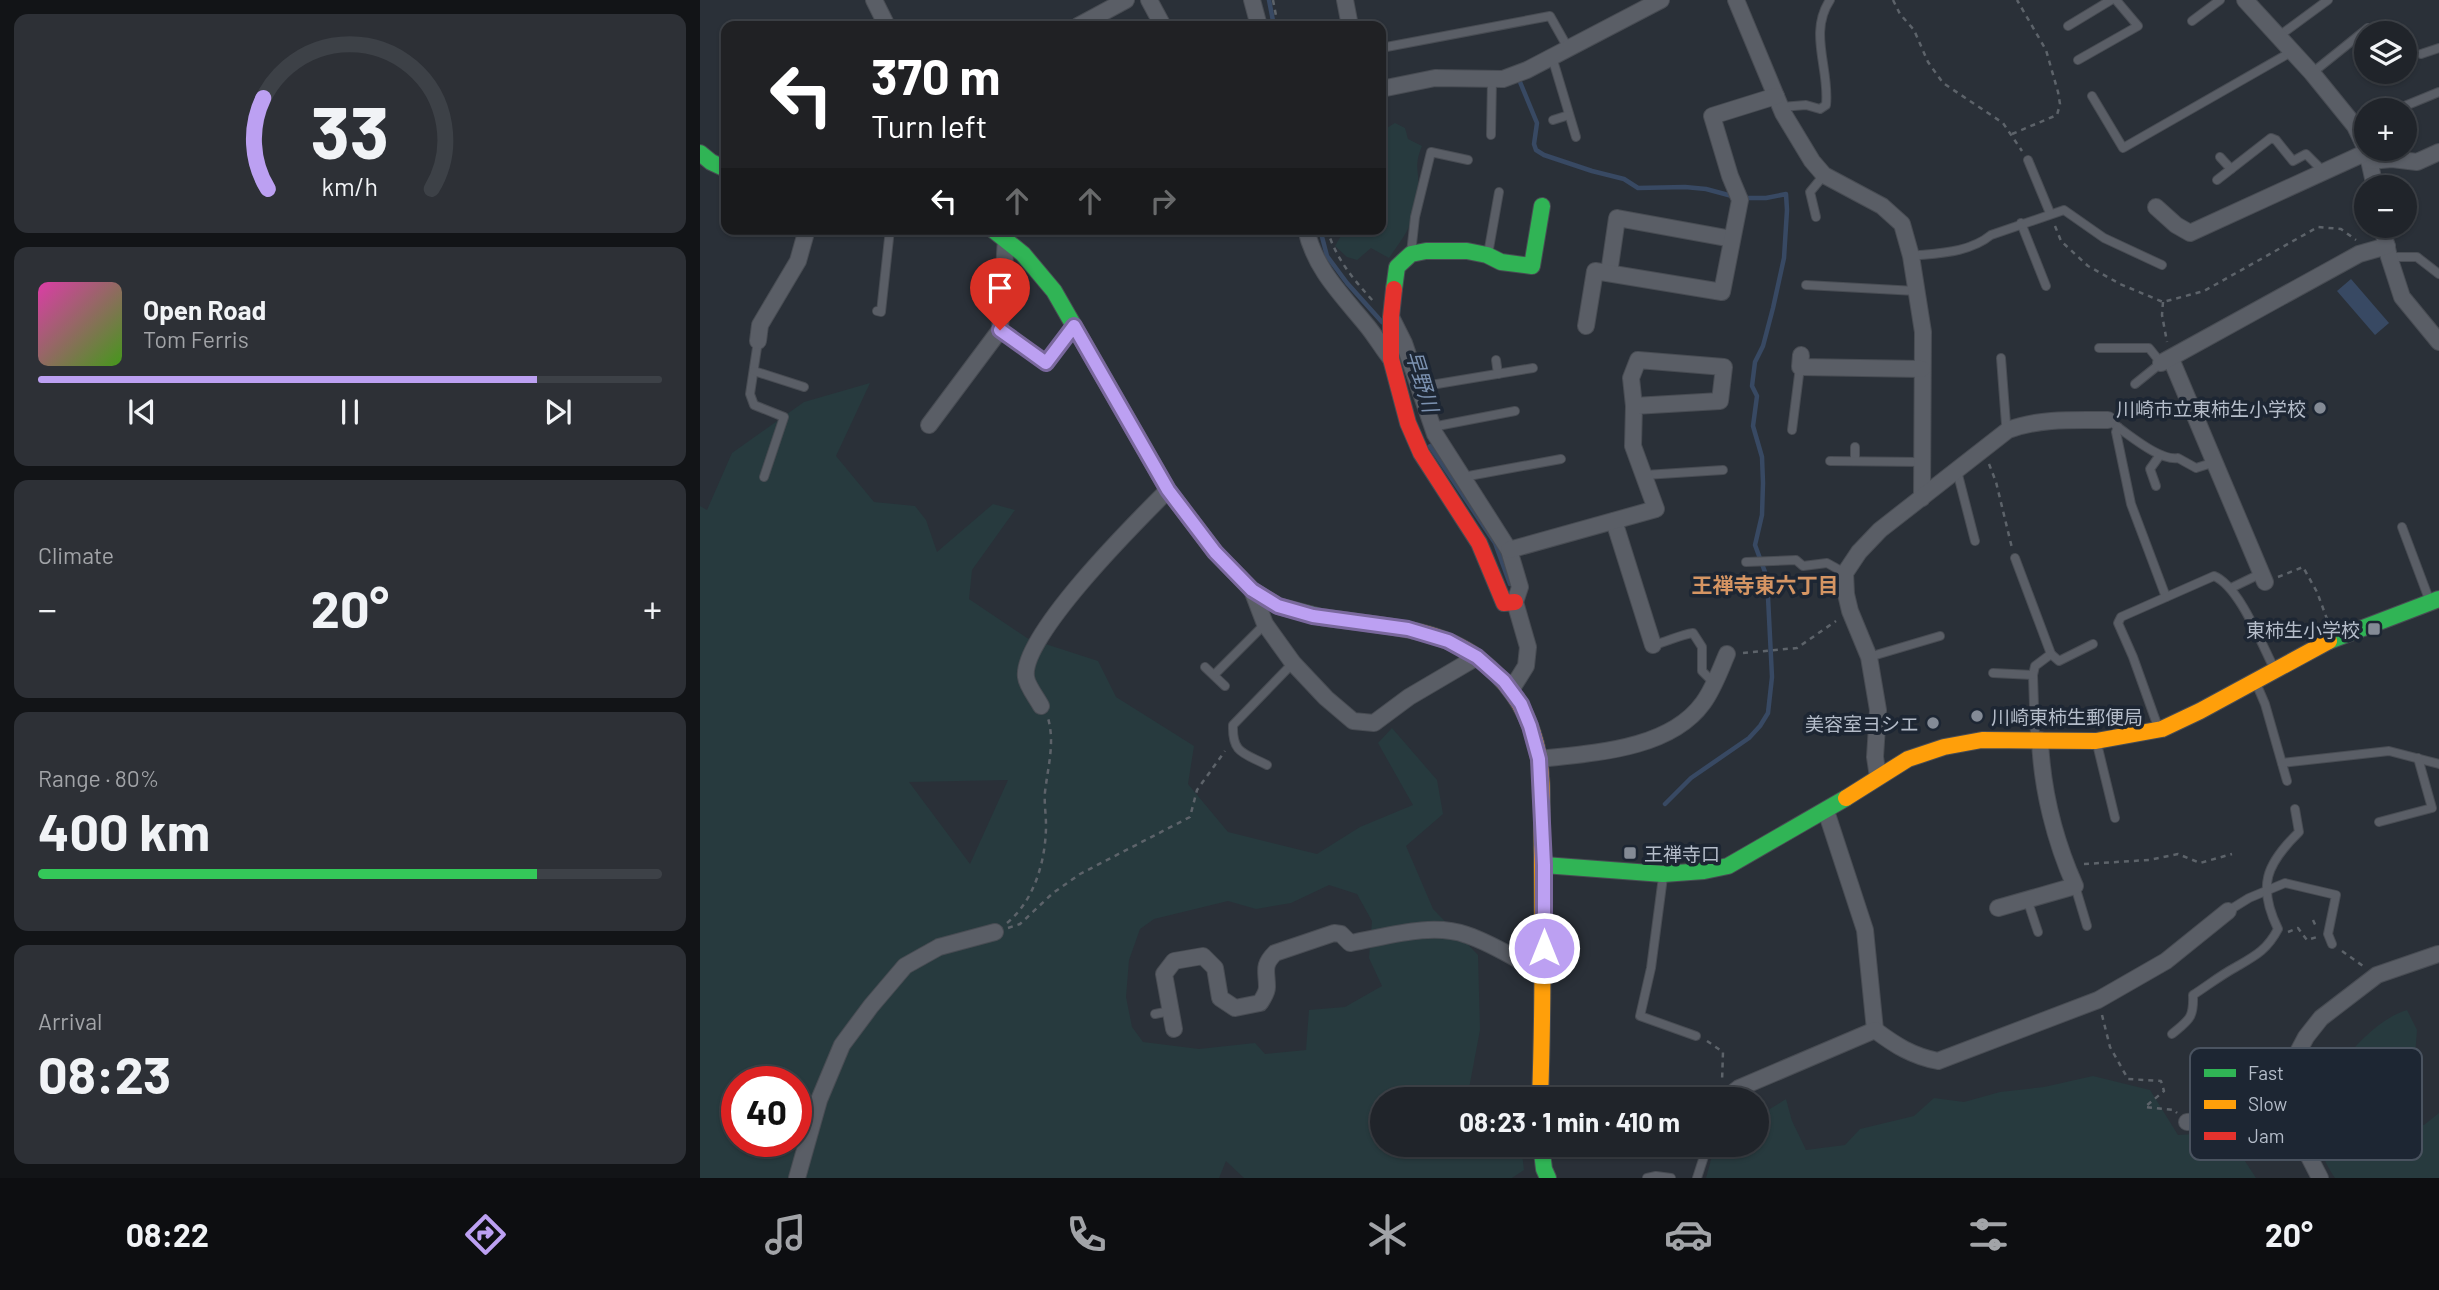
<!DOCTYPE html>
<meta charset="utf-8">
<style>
body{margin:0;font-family:Barlow,"Noto Sans JP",sans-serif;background:#2d3036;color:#f1f3f6;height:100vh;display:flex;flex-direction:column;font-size:26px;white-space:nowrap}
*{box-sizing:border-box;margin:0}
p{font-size:23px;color:#a2a4a8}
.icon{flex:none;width:38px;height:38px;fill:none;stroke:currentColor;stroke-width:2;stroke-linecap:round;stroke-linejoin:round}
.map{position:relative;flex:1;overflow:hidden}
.sheet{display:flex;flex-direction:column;gap:14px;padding:14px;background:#121417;width:700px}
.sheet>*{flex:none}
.guide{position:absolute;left:21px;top:21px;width:665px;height:214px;border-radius:14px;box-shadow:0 2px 5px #0004,0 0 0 2px #3d4147;background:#202124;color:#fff;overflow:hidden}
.controls{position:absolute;left:1654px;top:21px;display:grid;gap:14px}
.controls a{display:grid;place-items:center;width:63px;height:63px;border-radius:50%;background:#20242a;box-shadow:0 2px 5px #0004,0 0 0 2px #3d4147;font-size:35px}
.speed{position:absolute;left:21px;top:1066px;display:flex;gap:14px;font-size:35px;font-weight:700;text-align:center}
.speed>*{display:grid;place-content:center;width:91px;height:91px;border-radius:50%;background:#20242a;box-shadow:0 2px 5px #0004,0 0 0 2px #3d4147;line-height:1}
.speed .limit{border:10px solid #d22;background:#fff;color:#111}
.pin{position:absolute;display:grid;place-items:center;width:60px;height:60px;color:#fff;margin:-72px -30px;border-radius:50% 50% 50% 0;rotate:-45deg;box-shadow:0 0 7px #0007}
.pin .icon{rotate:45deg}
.me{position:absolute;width:77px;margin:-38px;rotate:0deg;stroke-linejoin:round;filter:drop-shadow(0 0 5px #0008)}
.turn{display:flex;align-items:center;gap:24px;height:147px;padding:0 35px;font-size:32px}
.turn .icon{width:91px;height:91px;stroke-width:2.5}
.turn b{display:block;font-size:49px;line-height:60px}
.lanes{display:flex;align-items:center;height:66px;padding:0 35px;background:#0003;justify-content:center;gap:35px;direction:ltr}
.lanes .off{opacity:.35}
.big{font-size:52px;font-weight:700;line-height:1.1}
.sheet .widget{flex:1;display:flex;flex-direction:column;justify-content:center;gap:10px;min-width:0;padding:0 24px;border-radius:14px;background:#2d3036}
.sheet .dial{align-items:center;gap:0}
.dial svg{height:182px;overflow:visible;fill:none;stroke:#3d4147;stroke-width:7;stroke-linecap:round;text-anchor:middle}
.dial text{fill:#f1f3f6;stroke:none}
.song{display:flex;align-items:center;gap:21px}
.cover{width:84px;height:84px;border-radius:10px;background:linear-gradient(135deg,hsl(320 70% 55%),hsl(100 70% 35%))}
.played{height:7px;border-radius:4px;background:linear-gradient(90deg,#bca0f2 80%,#3d4147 80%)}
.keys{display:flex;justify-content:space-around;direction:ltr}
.heat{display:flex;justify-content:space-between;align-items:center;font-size:38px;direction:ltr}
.charge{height:10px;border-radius:5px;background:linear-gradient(90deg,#34c759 80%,#3d4147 0)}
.trip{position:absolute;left:670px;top:1087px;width:399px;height:70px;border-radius:35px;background:#20242a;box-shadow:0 2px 5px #0004,0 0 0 2px #3d4147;font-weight:700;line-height:70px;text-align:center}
.tabs{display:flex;height:112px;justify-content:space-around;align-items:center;background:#0d0e11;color:#a2a4a8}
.tabs .icon{width:49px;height:49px}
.tabs .on{color:#bca0f2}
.tabs b{font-size:32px;color:#f1f3f6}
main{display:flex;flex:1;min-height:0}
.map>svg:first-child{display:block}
.green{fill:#273a3e;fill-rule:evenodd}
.water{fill:#384963}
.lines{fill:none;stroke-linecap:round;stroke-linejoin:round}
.stream{stroke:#384963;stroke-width:4.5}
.lane-casing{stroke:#484c53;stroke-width:10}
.street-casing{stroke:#484c53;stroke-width:18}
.fast-casing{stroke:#484c53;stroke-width:18}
.slow-casing{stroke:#484c53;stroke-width:18}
.jam-casing{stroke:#484c53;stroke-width:18}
.path{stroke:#5d636a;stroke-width:2.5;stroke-dasharray:5 5;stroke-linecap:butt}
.lane{stroke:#5a5e66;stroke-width:8}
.street{stroke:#5a5e66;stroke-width:16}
.fast{stroke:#30b455;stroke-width:16}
.slow{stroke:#ff9f0a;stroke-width:16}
.jam{stroke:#e5322d;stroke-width:16}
.route-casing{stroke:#7a689d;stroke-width:18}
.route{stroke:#bca0f2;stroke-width:12}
.poi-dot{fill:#848b96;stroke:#1d2633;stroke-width:2.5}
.labels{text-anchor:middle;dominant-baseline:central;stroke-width:7;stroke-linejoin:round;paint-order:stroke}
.poi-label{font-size:19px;fill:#b4bcc9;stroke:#1d2633;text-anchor:end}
.water-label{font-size:21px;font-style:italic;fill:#7c92b1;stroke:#1d2633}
.neighbourhood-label{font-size:21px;font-weight:bold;fill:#d59563;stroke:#1d2633}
.key{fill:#1d2633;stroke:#4a5360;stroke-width:2}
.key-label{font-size:19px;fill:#b4bcc9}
</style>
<main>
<section class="sheet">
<div class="widget dial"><svg viewBox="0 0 100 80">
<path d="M14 69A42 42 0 1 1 86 69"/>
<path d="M14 69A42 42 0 0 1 12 29" stroke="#bca0f2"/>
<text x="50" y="56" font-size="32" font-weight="700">33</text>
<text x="50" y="72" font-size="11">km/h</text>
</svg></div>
<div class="widget">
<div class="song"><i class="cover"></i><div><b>Open Road</b><p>Tom Ferris</p></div></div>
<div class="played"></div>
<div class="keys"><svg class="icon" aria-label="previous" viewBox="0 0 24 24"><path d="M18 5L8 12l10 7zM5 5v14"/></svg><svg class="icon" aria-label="pause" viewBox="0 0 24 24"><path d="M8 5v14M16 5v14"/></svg><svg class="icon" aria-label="next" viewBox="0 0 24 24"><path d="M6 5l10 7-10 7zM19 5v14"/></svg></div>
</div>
<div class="widget"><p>Climate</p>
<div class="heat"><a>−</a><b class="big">20°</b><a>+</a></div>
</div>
<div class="widget"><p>Range · 80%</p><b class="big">400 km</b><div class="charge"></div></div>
<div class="widget"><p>Arrival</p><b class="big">08:23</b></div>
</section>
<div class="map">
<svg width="1739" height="1178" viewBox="0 0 1739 1178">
<rect width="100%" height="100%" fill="#2a3038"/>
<!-- green -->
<g class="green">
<path d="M695,123L705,128L708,139L722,146C713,168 720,170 718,191C716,221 706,234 689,258L671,248L657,260L647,257L635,246L645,229H681V140L685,129Z"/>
<path d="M170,383L136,456L174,502L215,506L226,520L237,552L293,504L315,510L272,570L269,599L327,638L398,661L416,697L494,746L488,784L528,832L617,854L660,827L713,805L678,743L692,728L737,780L743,814L706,846L733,909L778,955L780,1030L767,1099H682V1144L821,1145L824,1170L812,1178H544L526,1161L519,1178H0V506L7,510L32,453L104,402ZM308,780L270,864L209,782ZM629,885L657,894L672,921L669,958L682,986L645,1007L609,1010L606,1050L565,1054L555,1043L499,1049L443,1042L432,1027L426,997L429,960L440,929L454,919L528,901L556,909L591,903ZM37,1082H96V1141H37Z"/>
<path d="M1707,1010L1717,1030L1715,1056L1682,1098L1695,1120L1724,1125L1739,1113V1178H1635C1612,1145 1611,1106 1614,1067L1639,1065C1657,1044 1680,1018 1707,1010Z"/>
<polygon points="1393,1076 1450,1090 1478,1135 1526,1132 1556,1178 1006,1178 1015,1145 1057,1144 1057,1117 1086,1099 1092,1121 1106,1150 1145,1145 1160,1129 1214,1116 1234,1098 1264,1102 1300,1092 1344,1087"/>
</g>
<!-- water -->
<polygon class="water" points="1651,279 1689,323 1675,335 1637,291"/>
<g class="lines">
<!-- stream -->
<g class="stream">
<polyline points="569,0 574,26"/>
<polyline points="820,82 837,123 834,144 836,150 844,155 892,171 924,179 938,188 985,187 1006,189 1032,196"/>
<polyline points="620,229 627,256 647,283 682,322"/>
<polyline points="730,446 795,543 810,584"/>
<polyline points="965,804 991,778 1049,738 1060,726 1068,713 1072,677 1068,597 1065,572 1055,545 1062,515 1063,483 1062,457 1053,426 1057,396 1052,386 1055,362 1063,346 1073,308 1084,258 1087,210 1086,194 1066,198 1044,198"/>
</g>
<defs>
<g id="lane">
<polyline points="1492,21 1520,0"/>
<polyline points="1368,26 1411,0"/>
<polyline points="1579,36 1628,0"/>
<polyline points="681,48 850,16 868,48"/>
<polyline points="1721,54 1739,48"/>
<polyline points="852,57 876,137"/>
<polyline points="1378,60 1438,26 1416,0"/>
<polyline points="1612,73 1668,28"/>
<polyline points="1392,96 1423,148 1593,51"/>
<path d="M1081,107L1106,105L1120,109L1126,105C1130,69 1108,33 1130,0"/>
<polyline points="1695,110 1739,92"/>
<polyline points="853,120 869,115"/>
<polyline points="791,135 792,79"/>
<polyline points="1520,157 1531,169"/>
<polyline points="1328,160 1350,213"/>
<polyline points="1517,180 1571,138 1576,140 1593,161 1606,154 1624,172"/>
<polyline points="1116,217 1110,192 1124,175"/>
<polyline points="1321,223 1346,286"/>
<polyline points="711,253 715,217 731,152 768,160"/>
<polyline points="788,254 799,192"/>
<path d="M1211,256C1238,253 1269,253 1291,235L1364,210L1404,238L1462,265"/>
<polyline points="1689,257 1717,257 1739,274"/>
<polyline points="1106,285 1216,291"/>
<polyline points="177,311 181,312 190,229"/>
<polyline points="300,330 346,363 373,327"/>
<polyline points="58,341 50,394 54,405 84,417 64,477"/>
<polyline points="1399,348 1449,348 1461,363 1435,384"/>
<polyline points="1301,358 1306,424 1308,430"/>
<polyline points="796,360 798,374"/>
<polyline points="54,371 104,387"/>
<polyline points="719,387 833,368"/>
<path d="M1416,426C1431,436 1460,461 1478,458L1496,468L1515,462"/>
<polyline points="732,427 815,411"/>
<polyline points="1418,427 1416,432 1431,504 1466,597"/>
<polyline points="1092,430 1100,367"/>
<polyline points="1155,447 1155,461"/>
<polyline points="1130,461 1221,462"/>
<polyline points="1257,471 1275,541"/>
<polyline points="945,475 1023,470"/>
<polyline points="763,477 861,459"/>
<polyline points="1456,486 1450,469 1460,455"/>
<polyline points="1702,527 1729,599"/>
<polyline points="1315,558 1351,654 1335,666 1333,675 1335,737"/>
<polyline points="1046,562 1096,560 1103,566 1127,563 1145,573"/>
<polyline points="1531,588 1562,573"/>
<path d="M953,645C967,642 979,635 993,633L1002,647V671L1014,683"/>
<polyline points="1351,654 1359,661 1393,644"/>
<polyline points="1169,657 1240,636"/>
<polyline points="505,667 525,686"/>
<polyline points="1293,673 1333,675"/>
<polyline points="514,675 565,624"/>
<polyline points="1556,683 1565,704 1587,781"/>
<path d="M1458,727L1433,657L1418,623L1421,617L1514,576C1539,586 1561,643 1574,668"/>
<polyline points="1397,744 1415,818"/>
<polyline points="1582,763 1689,751 1739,764"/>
<path d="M567,765C544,753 532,754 533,725L593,663"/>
<polyline points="1679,822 1732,808 1718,758"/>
<polyline points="963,877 951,968 940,1016 996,1036"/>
<polyline points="1375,886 1387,926"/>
<polyline points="1327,899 1338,932"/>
<polyline points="1528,911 1549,898 1585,883 1636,895 1628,934 1632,944"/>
<polyline points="455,1014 470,1011"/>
<path d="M1472,1034C1489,1020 1494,1018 1493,995C1507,986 1521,975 1536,967C1555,956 1567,950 1578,929C1557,886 1566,864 1599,832L1595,809"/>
<polyline points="947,1178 956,1176 971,1178"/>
<polyline points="997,1178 1008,1144"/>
</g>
<g id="street">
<polyline points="174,0 187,26"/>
<polyline points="449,0 463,26"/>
<polyline points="552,0 559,26"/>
<polyline points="645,0 650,26"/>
<polyline points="1036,0 1083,113 1112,161 1124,175 1182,206 1202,224 1211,256 1223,332 1222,498"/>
<polyline points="1545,0 1612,73 1655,126 1666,149"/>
<polyline points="378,26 426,0"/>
<polyline points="681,89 735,78 803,79 827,70 961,0"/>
<polyline points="1667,151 1675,187"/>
<polyline points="1669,161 1692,159 1717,162 1739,152"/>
<polyline points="1456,207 1476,225 1490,233 1667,152"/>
<polyline points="1682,226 1689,257 1702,297 1739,342"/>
<path d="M606,229C615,270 643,296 668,327C676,337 683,349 691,359"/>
<polyline points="909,273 917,218 1032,239"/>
<polyline points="692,319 704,343 735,434 809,550 820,587 815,602 828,647 826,666 811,690"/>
<polyline points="886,326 895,271 1022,292 1040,200 1030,176 1012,116 1076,96"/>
<polyline points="58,341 60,325 98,261 107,229"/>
<polyline points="1101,355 1100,367 1222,369"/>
<polyline points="1471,359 1565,582"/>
<polyline points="1461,363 1659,254 1687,246"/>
<polyline points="229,425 300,330 306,239"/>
<polyline points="914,521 953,645"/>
<polyline points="809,550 956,509 933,446 934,406 931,378 938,360 1024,367 1020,401 934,406"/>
<polyline points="552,590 565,624 593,663 626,698 653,721 674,723 709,697 777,657"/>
<path d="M341,706C337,698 327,686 326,677C320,637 438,520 468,490"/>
<path d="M839,759C892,753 969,750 1003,703C1014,688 1020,670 1027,654"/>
<path d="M1178,777L1175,757L1178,710L1169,657L1150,611L1146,594L1145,573L1159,552L1180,530L1308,430C1340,418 1375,420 1408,420"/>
<polyline points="1126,811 1165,930 1175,1030"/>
<path d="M1298,908L1375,886C1355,841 1342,789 1340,740"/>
<path d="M474,1029L464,974L474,961L503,956L515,968L520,998L535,1008L560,1003C563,998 567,993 567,987C567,971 562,966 575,953L634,933L641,934L650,943C686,937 731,922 767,935C794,944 819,961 844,974"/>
<path d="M1025,1099L1039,1088L1175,1030C1195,1045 1212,1056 1238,1061L1398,1000L1466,961L1528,911"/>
<polyline points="1587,1114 1587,1097 1597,1054 1606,1037 1621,1018 1677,975 1738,954"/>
<polyline points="1487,1122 1587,1114 1620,1178"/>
<polyline points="97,1178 119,1100 142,1045 171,1006 205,966 239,947 295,932"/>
</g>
<g id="fast">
<polyline points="0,153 11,162 26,169"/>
<polyline points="292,229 323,254 354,291 468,490 515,552 552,590 578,606 621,617"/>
<polyline points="694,289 697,267 711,254 726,251 767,251 787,255 801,262 832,266 842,206"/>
<polyline points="1629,641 1739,599"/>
<polyline points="844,865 963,874 1004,871 1028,866 1146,798"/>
<polyline points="841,1144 844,1169 848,1178"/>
</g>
<g id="slow">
<path d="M621,617C672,625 736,626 778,658C807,680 827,709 836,744C845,779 841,819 842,855C843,937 843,1018 840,1099"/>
<polyline points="1146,798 1208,759 1244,747 1282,740 1396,741 1462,729 1500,711 1629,641"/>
</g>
<polyline id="jam" points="694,289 691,317 691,359 708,423 721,453 779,543 804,603 815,602"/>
</defs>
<!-- lane casing -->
<use href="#lane" class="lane-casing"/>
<!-- street casing -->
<use href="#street" class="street-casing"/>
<!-- fast casing -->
<use href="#fast" class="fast-casing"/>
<!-- slow casing -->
<use href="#slow" class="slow-casing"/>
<!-- jam casing -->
<use href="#jam" class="jam-casing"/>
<!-- path -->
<g class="path">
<polyline points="573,0 578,26"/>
<polyline points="1193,0 1200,14 1214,30 1228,62 1243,83 1303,123 1322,151"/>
<polyline points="1312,134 1357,115 1360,104 1358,92 1346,50 1317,0"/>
<polyline points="1355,226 1361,241 1388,266 1420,284 1463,302 1504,291 1618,227 1641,229 1656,240"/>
<path d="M627,229C636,259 653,279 674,302"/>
<polyline points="1463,302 1462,315 1467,342"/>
<polyline points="1289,464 1296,482 1312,548"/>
<polyline points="1578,577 1603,567 1617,592 1627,619"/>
<polyline points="1043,653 1097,648 1136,621"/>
<polyline points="1384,864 1449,860 1478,854 1500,863 1532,854"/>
<polyline points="1613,920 1617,929"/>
<path d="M307,923C335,900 346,859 346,825C346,814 344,803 345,792C348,766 355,743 348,718"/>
<polyline points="308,928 320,924 353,893 380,874 490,817 497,790 525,751"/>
<polyline points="1588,932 1598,928 1607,940 1617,937"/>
<polyline points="1642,951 1663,966"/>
<polyline points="1402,1015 1410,1047 1428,1079 1461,1081 1464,1091 1445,1107 1474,1110 1477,1113"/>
<polyline points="1007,1041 1023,1052 1022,1082"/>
</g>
<!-- lane -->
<use href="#lane" class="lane"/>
<!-- street -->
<use href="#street" class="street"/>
<!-- fast -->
<use href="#fast" class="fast"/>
<!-- slow -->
<use href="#slow" class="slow"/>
<!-- jam -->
<use href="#jam" class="jam"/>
</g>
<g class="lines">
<defs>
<polyline id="route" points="300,330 346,363 374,326 468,490 515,552 552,590 578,606 613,616 708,629 748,641 777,657 804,681 821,704 830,726 839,759 844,865 844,948"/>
</defs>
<!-- route casing -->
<use href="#route" class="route-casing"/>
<!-- route -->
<use href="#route" class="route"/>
</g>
<!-- markers -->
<g class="poi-dot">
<circle cx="1620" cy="408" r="7"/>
<rect x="1667" y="622" width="14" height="14" rx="3.5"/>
<circle cx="1277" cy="716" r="7"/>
<circle cx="1233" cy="723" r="7"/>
<rect x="923" y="846" width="14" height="14" rx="3.5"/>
</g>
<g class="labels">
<!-- poi labels -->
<g class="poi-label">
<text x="1606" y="408">川崎市立東柿生小学校</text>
<text x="1660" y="629">東柿生小学校</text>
<text x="1291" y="716" text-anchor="start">川崎東柿生郵便局</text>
<text x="1219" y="723">美容室ヨシエ</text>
<text x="944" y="853" text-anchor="start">王禅寺口</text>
</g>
<!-- water labels -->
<g class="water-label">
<text transform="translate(723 381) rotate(73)">早野川</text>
</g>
<!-- neighbourhood labels -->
<g class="neighbourhood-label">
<text x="1065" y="584">王禅寺東六丁目</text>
</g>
</g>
<!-- legend -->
<rect x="1490" y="1048" width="232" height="112" rx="10" class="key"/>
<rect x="1504" y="1069" width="32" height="8" fill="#30b455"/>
<rect x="1504" y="1100" width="32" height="9" fill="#ff9f0a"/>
<rect x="1504" y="1132" width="32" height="8" fill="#e5322d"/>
<g class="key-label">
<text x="1548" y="1080">Fast</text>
<text x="1548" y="1111">Slow</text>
<text x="1548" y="1143">Jam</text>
</g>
</svg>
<div class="controls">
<a><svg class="icon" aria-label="layers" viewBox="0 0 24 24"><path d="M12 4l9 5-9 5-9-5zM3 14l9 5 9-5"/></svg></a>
<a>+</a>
<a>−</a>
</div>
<div class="speed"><div class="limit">40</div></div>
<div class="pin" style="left:300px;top:330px;background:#d93025"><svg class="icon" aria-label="arrive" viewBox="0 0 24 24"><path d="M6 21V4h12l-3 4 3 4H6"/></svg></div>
<svg class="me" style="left:844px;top:948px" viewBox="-20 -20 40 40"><circle r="17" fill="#bca0f2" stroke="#fff" stroke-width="3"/><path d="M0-11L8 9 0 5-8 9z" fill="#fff"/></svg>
<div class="trip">08:23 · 1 min · 410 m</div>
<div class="guide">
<div class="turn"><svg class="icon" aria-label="left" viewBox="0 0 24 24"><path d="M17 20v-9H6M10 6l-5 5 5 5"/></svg><div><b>370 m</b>Turn left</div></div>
<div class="lanes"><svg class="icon" aria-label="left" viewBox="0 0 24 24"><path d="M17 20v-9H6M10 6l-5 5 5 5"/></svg><svg class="icon off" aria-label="ahead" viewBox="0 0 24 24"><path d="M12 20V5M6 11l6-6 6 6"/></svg><svg class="icon off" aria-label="ahead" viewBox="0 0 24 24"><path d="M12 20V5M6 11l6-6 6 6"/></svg><svg class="icon off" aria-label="right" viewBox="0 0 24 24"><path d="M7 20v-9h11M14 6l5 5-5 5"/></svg></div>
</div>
</div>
</main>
<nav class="tabs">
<b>08:22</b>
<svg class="icon on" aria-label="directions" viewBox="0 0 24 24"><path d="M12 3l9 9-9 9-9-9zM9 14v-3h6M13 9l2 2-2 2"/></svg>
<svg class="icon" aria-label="music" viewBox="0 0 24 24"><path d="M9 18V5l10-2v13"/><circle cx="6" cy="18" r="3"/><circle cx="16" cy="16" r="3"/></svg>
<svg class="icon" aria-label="phone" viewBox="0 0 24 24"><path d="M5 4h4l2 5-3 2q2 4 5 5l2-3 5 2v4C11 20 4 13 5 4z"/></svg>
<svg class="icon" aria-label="climate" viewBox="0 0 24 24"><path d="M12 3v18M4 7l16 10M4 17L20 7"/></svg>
<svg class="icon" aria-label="car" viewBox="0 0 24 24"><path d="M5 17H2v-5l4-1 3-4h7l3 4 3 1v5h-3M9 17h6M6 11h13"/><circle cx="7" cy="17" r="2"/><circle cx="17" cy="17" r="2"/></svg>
<svg class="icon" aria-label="filters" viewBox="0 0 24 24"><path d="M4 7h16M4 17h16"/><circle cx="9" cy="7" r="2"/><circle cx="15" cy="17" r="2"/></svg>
<b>20°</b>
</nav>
